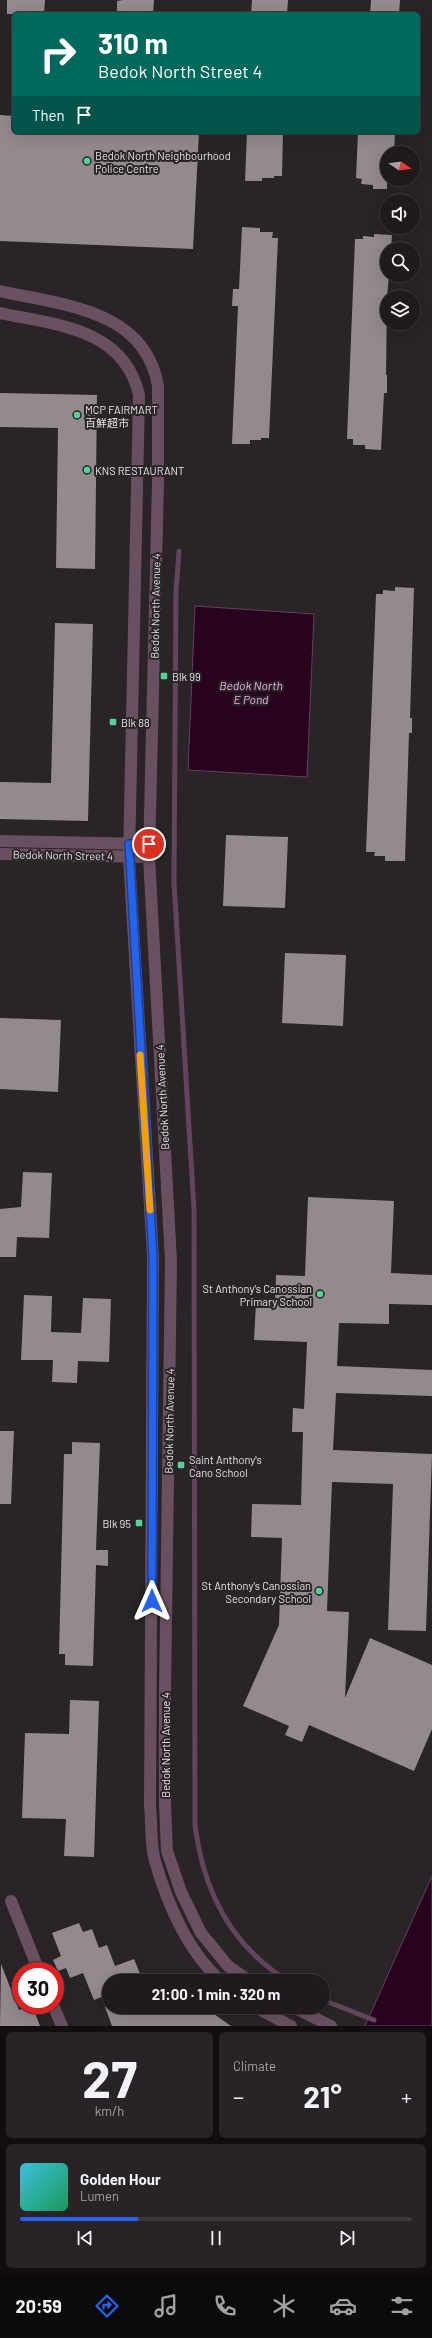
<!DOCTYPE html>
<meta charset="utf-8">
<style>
body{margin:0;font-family:Barlow,"Noto Sans SC",sans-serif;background:#282326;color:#f1f3f6;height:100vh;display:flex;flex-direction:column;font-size:15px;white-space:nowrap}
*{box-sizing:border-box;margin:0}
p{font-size:13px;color:#a2a1a4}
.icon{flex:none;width:22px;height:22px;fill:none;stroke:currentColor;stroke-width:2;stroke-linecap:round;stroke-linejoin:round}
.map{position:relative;height:2026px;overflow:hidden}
.side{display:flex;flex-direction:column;gap:6px;padding:6px;background:#120e10;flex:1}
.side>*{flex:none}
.guide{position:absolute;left:12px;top:12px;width:408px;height:122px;border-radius:6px;box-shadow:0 4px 16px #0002,0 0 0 1px #3d383b;background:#00695c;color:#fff;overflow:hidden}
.needle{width:26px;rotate:103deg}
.fabs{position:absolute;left:380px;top:146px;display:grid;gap:8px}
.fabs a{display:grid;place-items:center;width:40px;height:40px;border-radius:50%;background:#201a1d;box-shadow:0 4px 16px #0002,0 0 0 1px #3d383b;font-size:20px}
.speed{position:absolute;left:12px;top:1962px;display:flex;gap:8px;font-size:20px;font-weight:700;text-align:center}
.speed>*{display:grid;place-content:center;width:52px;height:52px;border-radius:50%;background:#201a1d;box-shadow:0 4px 16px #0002,0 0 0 1px #3d383b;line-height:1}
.speed .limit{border:6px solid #d22;background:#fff;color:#111}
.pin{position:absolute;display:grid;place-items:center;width:34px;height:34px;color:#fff;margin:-17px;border:2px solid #fff;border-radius:50%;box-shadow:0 1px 4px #0007}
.me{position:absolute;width:44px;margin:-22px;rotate:0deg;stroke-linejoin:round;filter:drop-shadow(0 0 3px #0008)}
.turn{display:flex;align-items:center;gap:14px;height:84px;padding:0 20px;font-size:18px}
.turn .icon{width:52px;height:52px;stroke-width:2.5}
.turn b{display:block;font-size:28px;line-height:34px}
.then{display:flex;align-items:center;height:38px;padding:0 20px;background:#0003;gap:8px;font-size:15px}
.big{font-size:30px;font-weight:700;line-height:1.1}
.side .card{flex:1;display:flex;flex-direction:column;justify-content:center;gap:6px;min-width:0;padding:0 14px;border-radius:6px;background:#282326}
.side .dial{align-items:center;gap:0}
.dial b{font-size:52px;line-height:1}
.song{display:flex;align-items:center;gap:12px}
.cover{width:48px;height:48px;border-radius:6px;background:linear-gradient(135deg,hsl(190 70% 55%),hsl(150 70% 35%))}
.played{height:4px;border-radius:2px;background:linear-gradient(90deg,#2563eb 30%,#3d383b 30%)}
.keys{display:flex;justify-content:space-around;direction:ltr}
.heat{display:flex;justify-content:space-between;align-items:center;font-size:22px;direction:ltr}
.side .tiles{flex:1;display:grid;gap:6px;grid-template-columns:1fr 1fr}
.card:last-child{grid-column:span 2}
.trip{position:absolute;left:102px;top:1974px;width:228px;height:40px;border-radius:20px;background:#201a1d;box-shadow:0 4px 16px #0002,0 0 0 1px #3d383b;font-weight:700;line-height:40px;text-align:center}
.tabs{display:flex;height:64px;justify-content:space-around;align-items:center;background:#0d0a0c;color:#a2a1a4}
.tabs .icon{width:28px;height:28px}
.tabs .active{color:#2563eb}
.tabs b{font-size:18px;color:#f1f3f6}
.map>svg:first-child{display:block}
.water{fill:#28021f;stroke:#61455a}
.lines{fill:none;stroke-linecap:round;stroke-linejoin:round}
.stream{stroke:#61455a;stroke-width:5}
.building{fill:#928a8f}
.minor{stroke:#695061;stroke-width:12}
.route-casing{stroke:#184099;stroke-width:10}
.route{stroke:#2563eb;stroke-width:7}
.slow{stroke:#f59e0b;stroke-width:7}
.poi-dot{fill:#53d396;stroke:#2a2327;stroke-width:1.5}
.labels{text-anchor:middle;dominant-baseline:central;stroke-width:4;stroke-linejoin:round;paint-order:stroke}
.poi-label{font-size:11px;fill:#e5e1e4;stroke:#2a2327;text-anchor:start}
.street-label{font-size:11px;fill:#e5e1e4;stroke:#2a2327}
.water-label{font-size:12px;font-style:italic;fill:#f5b0de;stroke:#2a2327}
</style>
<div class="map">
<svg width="432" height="2026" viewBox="0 0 432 2026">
<rect width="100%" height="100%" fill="#2a2327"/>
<!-- water -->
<g class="water">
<polygon points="195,606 314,614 307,777 188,770"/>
<polygon points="432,1876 432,2026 365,2026"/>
</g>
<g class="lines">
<!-- stream -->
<g class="stream">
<path d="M179,551L176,591L174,882L194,1209L195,1825C203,1890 231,1946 288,1981"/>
<polyline points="323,2000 374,2020"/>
</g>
</g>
<!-- building -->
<g class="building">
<polygon points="7,0 45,0 44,14 7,14"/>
<polygon points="123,0 154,0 153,14 117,14 117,1"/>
<polygon points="252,0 288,0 287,14 251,14"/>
<polygon points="371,0 400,0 399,14 370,14"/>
<polygon points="0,115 14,116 14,132 199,132 193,249 0,241"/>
<polygon points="247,132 283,132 282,176 274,176 274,178 262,178 262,181 245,181"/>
<polygon points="358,132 395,132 394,153 387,153 387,189 373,189 373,185 361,184 362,179 356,178"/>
<polygon points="242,227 260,228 260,232 273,232 272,238 278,238 269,438 261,438 261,440 250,440 250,444 232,444 238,306 232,306 233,289 239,289"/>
<polygon points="374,234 392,235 391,249 387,249 387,275 389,275 387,297 386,375 387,375 387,393 384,393 381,450 365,449 365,445 353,445 353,439 347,439 355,239 363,239 363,236 374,237"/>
<polygon points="0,393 97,395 95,569 56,568 58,428 0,427"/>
<polygon points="395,587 414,588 410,718 412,718 412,733 409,733 405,861 385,861 385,856 374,856 375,852 366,852 376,594 383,594 383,590 395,591"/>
<polygon points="55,623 93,624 88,821 0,819 0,782 51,783"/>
<polygon points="226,835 288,837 285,908 223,906"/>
<polygon points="285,953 346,955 343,1026 282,1023"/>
<polygon points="0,1018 61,1020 58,1092 0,1089"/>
<polygon points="23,1172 52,1173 49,1238 17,1237 16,1257 0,1257 0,1209 21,1207"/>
<polygon points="308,1197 394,1201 391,1273 432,1275 432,1305 389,1304 389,1324 339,1323 337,1366 432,1370 432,1396 336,1393 333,1450 432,1454 426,1631 388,1630 393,1484 332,1482 327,1611 349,1612 345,1698 370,1638 432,1665 432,1729 414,1771 309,1725 302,1742 285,1735 289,1726 243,1706 279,1625 282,1538 251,1537 252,1504 301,1505 303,1432 292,1432 293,1408 304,1409 307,1342 254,1340 256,1303 275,1304 276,1275 305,1276"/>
<polygon points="24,1295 52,1296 51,1332 81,1333 83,1298 111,1299 109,1362 78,1361 77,1383 52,1382 53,1360 21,1360"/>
<polygon points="0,1431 14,1431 11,1504 0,1504"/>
<polygon points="72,1442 100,1443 96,1550 108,1550 108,1566 96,1565 93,1666 65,1665 65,1654 59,1654 64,1454 72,1454"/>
<polygon points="70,1700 99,1701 94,1857 64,1856 66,1819 22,1818 25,1733 69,1734"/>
<polygon points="79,1923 83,1932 92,1929 99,1948 107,1945 115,1966 134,1959 143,1981 109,1981 109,1994 94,2000 83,1973 70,1978 66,1968 58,1971 53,1960 61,1956 52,1933"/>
<polygon points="1,1964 19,2010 32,2005 40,2026 0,2026"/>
<polygon points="105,2007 204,2007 231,2026 112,2026"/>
</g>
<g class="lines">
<!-- minor -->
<g class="minor">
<path d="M0,291C62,305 145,309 158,386V482L149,857L171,1261L165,1693V1804L167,1851L181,1892L201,1933L228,1966L249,1981"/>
<path d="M0,313C56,325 124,328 139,395L129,857L153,1257L150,1806C152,1824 150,1844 155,1861C167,1903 188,1952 221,1981"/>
<polyline points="0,841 149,844"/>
<polyline points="0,854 149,857"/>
<polyline points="11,1901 39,1971"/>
<polyline points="53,2005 62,2026"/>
<polyline points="255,2007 291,2026"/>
<polyline points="293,2007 331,2026"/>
</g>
</g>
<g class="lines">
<defs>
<polyline id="route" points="149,844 129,844 153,1257 152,1601"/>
</defs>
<!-- route casing -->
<use href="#route" class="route-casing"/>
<!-- route -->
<use href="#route" class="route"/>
<!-- slow -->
<polyline class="slow" points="140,1055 150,1210"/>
</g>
<!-- markers -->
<g class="poi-dot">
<circle cx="87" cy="161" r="4"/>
<circle cx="77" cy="415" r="4"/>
<circle cx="87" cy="470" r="4"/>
<rect x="160" y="672" width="8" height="8" rx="2"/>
<rect x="109" y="718" width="8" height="8" rx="2"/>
<circle cx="320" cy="1294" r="4"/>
<rect x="177" y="1461" width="8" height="8" rx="2"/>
<rect x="135" y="1519" width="8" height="8" rx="2"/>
<circle cx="319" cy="1591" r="4"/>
</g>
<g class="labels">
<!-- poi labels -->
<g class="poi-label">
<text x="95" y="155">Bedok North Neighbourhood<tspan x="95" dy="13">Police Centre</tspan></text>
<text x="85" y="409">MCP FAIRMART<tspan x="85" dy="13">百鮮超市</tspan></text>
<text x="95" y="470">KNS RESTAURANT</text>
<text x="172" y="676">Blk 99</text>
<text x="121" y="722">Blk 88</text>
<text x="312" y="1288" text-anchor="end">St Anthony's Canossian<tspan x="312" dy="13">Primary School</tspan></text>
<text x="189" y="1459">Saint Anthony's<tspan x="189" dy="13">Cano School</tspan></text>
<text x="131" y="1523" text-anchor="end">Blk 95</text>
<text x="311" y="1585" text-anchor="end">St Anthony's Canossian<tspan x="311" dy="13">Secondary School</tspan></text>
</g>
<!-- street labels -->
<g class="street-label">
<text transform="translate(155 606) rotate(-89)">Bedok North Avenue 4</text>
<text transform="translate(63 855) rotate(1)">Bedok North Street 4</text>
<text transform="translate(162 1097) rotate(-93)">Bedok North Avenue 4</text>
<text transform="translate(169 1421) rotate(-89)">Bedok North Avenue 4</text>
<text transform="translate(165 1745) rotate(-90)">Bedok North Avenue 4</text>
</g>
<!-- water labels -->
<g class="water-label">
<text x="251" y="685">Bedok North<tspan x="251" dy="14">E Pond</tspan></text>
</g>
</g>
</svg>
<div class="fabs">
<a><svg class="needle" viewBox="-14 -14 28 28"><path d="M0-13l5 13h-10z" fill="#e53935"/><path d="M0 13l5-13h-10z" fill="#a2a1a4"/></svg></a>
<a><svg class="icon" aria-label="sound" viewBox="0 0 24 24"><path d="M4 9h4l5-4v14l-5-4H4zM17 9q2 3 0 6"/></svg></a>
<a><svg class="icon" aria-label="search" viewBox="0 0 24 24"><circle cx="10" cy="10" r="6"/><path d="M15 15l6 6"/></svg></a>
<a><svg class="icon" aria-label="layers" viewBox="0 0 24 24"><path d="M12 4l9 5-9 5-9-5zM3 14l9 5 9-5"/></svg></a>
</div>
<div class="speed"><div class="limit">30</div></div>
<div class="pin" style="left:149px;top:844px;background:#d93025"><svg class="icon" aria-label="arrive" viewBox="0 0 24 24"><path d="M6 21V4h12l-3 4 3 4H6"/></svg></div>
<svg class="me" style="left:152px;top:1601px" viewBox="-20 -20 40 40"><path d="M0-17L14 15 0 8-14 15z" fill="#2563eb" stroke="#fff" stroke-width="4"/></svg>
<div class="trip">21:00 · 1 min · 320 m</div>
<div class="guide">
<div class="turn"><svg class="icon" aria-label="right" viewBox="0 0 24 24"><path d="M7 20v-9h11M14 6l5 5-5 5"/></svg><div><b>310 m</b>Bedok North Street 4</div></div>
<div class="then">Then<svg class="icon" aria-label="arrive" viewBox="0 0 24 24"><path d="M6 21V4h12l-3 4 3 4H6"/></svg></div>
</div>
</div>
<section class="side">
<div class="tiles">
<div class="card dial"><b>27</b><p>km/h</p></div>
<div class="card"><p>Climate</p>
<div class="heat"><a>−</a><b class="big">21°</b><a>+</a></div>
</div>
<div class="card">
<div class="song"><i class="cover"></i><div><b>Golden Hour</b><p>Lumen</p></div></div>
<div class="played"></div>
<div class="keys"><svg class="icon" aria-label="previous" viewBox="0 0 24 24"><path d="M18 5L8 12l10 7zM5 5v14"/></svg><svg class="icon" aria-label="pause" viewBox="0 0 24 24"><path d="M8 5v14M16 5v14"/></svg><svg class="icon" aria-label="next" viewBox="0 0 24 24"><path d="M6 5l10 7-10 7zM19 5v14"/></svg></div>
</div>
</div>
</section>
<nav class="tabs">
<b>20:59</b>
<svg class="icon active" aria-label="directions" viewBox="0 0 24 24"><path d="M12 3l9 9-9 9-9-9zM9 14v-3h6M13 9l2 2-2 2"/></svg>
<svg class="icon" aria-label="music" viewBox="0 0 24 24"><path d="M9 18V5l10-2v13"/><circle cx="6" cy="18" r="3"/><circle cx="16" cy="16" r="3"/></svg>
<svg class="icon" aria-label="phone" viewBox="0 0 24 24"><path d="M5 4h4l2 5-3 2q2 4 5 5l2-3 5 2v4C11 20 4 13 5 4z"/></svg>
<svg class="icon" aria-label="climate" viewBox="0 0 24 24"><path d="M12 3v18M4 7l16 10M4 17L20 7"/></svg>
<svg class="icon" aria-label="car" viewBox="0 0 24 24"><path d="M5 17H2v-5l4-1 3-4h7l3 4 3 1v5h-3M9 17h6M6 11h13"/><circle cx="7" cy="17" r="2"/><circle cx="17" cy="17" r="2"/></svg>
<svg class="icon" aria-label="filters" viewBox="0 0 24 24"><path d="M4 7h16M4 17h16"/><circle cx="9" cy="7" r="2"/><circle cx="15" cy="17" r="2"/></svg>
</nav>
